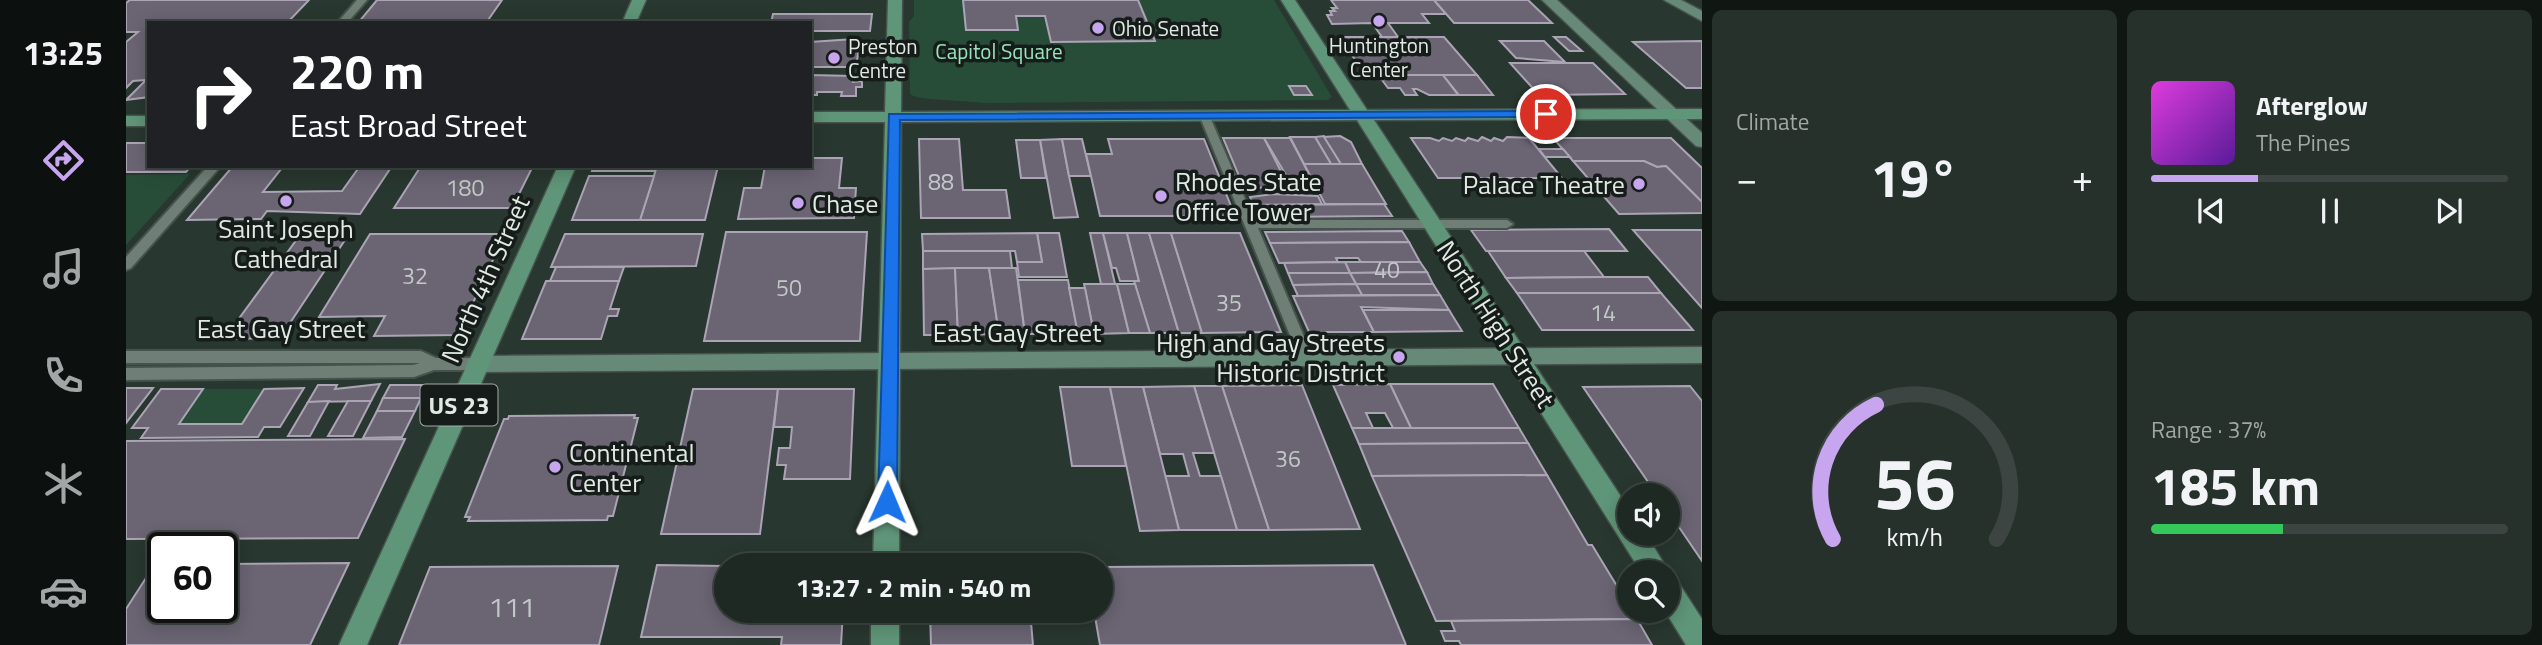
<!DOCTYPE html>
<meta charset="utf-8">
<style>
body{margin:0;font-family:"Titillium Web",sans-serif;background:#26312b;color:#f1f3f6;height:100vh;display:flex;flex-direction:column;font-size:26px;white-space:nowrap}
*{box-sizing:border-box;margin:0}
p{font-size:23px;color:#a1a6a6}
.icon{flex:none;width:38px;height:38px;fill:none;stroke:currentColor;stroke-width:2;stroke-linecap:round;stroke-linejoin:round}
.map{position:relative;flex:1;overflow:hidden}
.drawer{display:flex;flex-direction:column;gap:10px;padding:10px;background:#101713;width:840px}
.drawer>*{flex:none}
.top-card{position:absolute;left:21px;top:21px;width:665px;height:147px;border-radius:0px;box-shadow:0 4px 18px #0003,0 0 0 2px #3c4541;background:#202124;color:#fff;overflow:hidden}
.fabs{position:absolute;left:1491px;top:483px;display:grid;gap:14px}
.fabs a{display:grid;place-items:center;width:63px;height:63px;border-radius:50%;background:#1e2923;box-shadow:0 4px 18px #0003,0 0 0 2px #3c4541;font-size:35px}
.speed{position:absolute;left:21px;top:532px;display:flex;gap:14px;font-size:35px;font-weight:700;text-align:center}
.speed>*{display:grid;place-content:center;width:91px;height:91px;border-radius:50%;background:#1e2923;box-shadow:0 4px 18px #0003,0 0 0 2px #3c4541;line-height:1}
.speed .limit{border:4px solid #111;border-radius:10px;background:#fff;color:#111}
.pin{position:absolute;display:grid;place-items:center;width:60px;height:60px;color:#fff;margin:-30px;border:4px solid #fff;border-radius:50%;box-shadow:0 2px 7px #0007}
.me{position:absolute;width:77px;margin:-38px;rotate:1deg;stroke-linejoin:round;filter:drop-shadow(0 0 5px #0008)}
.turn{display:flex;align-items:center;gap:24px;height:147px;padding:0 28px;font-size:32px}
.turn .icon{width:91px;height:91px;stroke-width:2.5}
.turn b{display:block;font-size:49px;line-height:60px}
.big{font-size:52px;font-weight:700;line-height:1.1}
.drawer .tile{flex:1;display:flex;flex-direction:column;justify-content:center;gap:10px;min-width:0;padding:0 24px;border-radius:10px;background:#26312b}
.drawer .dial{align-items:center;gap:0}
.dial svg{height:182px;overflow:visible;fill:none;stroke:#3c4541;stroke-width:7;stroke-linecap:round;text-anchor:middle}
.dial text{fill:#f1f3f6;stroke:none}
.song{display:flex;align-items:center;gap:21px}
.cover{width:84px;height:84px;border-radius:10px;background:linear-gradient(135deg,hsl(300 70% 55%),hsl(270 70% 35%))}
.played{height:7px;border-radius:4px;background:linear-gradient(90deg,#c7a6ef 30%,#3c4541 30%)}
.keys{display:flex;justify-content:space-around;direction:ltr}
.heat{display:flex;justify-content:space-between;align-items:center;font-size:38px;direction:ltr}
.charge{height:10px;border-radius:5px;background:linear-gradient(90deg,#34c759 37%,#3c4541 0)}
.drawer .tiles{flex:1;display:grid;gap:10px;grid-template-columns:repeat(2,1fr)}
.trip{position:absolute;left:588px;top:553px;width:399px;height:70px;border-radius:35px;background:#1e2923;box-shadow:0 4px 18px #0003,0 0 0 2px #3c4541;font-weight:700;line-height:70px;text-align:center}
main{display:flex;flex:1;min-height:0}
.tab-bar{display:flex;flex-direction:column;width:126px;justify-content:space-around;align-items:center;background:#0c100e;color:#a1a6a6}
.tab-bar .icon{width:49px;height:49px}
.tab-bar .active{color:#c7a6ef}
.tab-bar b{font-size:32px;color:#f1f3f6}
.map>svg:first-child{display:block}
.green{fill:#274d39}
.building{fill:#6a6473;stroke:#aba4b4;stroke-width:2}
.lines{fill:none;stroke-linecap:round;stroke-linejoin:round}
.street-casing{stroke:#46534c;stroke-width:4}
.secondary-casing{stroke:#46534c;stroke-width:3}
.primary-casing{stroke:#46534c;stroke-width:3}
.street{fill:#6f7f76;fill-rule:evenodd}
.secondary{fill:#678a78;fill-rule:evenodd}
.primary{fill:#5f9579;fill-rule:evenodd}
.route{fill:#1a73e8;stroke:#114b97;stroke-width:2}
.poi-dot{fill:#c7a6ef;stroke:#161c19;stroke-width:2.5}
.labels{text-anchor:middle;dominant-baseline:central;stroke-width:7;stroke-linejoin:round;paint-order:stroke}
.far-poi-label{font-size:21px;fill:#e0e9e3;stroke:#161c19;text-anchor:start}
.far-park-label{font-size:21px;fill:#98e3bb;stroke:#161c19}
.number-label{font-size:23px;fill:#c2c8c7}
.shield{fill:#161c19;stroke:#a3aca6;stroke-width:2}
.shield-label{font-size:24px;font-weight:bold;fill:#e0e9e3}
.poi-label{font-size:26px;fill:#e0e9e3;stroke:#161c19;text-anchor:start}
.street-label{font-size:26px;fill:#e0e9e3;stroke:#161c19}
.near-number-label{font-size:28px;fill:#c2c8c7}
</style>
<main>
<nav class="tab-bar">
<b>13:25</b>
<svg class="icon active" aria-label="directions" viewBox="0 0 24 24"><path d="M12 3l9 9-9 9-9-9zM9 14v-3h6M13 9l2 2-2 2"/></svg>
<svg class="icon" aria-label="music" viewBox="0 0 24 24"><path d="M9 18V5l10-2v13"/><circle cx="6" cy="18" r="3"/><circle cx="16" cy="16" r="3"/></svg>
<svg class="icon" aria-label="phone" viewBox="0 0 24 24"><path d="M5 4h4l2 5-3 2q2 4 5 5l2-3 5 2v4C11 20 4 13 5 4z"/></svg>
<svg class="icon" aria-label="climate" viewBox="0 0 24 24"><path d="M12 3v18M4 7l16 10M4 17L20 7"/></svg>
<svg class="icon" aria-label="car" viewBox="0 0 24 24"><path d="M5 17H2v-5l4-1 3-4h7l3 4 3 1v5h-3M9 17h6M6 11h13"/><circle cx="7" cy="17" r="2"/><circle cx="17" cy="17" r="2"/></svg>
</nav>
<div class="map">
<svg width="1576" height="645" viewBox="0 0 1576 645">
<rect width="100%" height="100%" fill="#28372f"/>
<!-- green -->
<g class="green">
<path d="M788,0H1148L1206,97L1202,100L856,103C841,100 791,101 784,94L783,22L788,16Z"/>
<polygon points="64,174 0,245 0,175"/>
<polygon points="295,356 307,364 288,371 0,374 0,357"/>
<polygon points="77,389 138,389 116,424 53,424"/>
</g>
<!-- building -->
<g class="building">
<polygon points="4,0 183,0 161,23 23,23 23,97 0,100 20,80 7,81 0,88 0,42 12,32 0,32 0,3"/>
<polygon points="251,0 376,0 360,23 232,23"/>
<polygon points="1012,0 1029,41 925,42 919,16 890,16 892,30 840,30 837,0"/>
<polygon points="1205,0 1308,0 1320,14 1296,14 1303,23 1262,23 1272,37 1256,37 1246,23 1206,24 1201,15 1206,15 1204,11 1209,11 1206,8 1211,8"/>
<polygon points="1308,0 1402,0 1426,23 1328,23"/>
<polygon points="647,14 746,14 744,31 684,31 684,23 645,23"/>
<polygon points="1213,37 1318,37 1351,75 1240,75"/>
<polygon points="1428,37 1440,37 1456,51 1443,51"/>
<polygon points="729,39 734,41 730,67 684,67 684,42"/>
<polygon points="1374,41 1418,41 1439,62 1390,58"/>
<polygon points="1576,41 1576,88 1560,88 1507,42"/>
<polygon points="1384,63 1467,63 1499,94 1413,95"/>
<polygon points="684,75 727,76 727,82 736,81 736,87 730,87 730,96 715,96 716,92 691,92 691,95 684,95"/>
<polygon points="1243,75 1317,75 1332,95 1303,95 1291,89 1287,89 1291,95 1279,95 1274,88 1262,88 1256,80"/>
<polygon points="1317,75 1351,75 1367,95 1333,95"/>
<polygon points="1163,86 1180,86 1186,95 1168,95"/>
<polygon points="1198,136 1215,164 1205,164 1189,137"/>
<polygon points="1214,136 1225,142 1236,164 1215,164 1198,137"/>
<polygon points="1164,137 1189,137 1205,164 1178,164"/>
<polygon points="1356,137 1365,141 1368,138 1377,141 1381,137 1403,138 1436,178 1312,178 1285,138 1304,138 1313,141 1317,138 1326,141 1330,138 1339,141 1342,138 1352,141"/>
<polygon points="1097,138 1138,138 1163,187 1118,188"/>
<polygon points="1138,138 1164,138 1190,187 1167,187"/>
<polygon points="1427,138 1545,138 1576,168 1576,202 1540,166 1531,167 1518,161 1447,161"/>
<polygon points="793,139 833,139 837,190 880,190 884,218 795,218"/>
<polygon points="936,139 943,176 952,217 928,218 914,140"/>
<polygon points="936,139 956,139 965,176 943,176"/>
<polygon points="982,139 1078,139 1109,216 974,216 960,154 986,154"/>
<polygon points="890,140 914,140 920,178 895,178"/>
<polygon points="0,143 23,143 23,166 65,166 60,172 0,172"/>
<polygon points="1413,149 1437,149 1444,157 1419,157"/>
<polygon points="684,158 716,158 713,188 730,188 728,218 612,219 618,188 635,188 639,166 684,166"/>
<polygon points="1447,161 1518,161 1531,167 1540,166 1576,202 1576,213 1493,214"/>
<polygon points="1178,164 1236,164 1260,204 1199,204"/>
<polygon points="107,166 172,166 156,168 137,192 216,191 234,166 266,166 234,214 141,211 135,219 61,220"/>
<polygon points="295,166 407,166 386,208 268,208"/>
<polygon points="468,166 531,166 530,171 466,171"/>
<polygon points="531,166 592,166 579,220 514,220"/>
<polygon points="463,176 528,176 514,220 446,220"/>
<polygon points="1148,194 1192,196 1196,204 1128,205 1124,197"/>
<polygon points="1258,204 1266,216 1133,217 1128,205"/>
<polygon points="1483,229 1501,251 1360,251 1345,230"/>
<polygon points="1507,230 1576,230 1576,308"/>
<polygon points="1276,231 1283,242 1144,243 1139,232"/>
<polygon points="600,232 741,232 734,341 578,341"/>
<polygon points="911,233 933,233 941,277 893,277 891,262 916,262"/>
<polygon points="911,233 916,262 891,262 889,251 797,251 796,234"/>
<polygon points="964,233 977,233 989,284 975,284"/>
<polygon points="977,233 1001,233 1013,281 994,281 990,268 986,268"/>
<polygon points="1001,233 1023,233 1053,333 1024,333 1008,281 1013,281"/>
<polygon points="1023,233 1045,233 1076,333 1053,333"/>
<polygon points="1045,233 1114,233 1155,332 1076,333"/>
<polygon points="223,234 154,338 98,339 174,235"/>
<polygon points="244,234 379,234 332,335 248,336 259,316 193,317"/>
<polygon points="439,234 577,234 570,266 425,267"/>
<polygon points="1283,242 1294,262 1235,262 1232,258 1210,258 1212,262 1153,263 1144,243"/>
<polygon points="797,251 884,251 886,268 797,269"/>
<polygon points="1362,251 1458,251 1478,277 1380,278"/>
<polygon points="1219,262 1294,262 1301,272 1224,273"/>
<polygon points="1219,262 1224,273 1162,273 1158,263"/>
<polygon points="430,267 498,267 493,281 424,281"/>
<polygon points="829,268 832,335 798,335 797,269"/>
<polygon points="829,268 863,268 873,334 832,335"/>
<polygon points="863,268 890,268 899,334 873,334"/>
<polygon points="1301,272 1307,284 1230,284 1224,273"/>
<polygon points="1162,273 1224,273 1230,284 1167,285"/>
<polygon points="1478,277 1522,277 1535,293 1391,293 1380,278"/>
<polygon points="892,280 942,280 952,334 899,334"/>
<polygon points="420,281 493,281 484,309 493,309 491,316 482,316 475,339 396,339"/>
<polygon points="958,284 991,284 1003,333 968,334"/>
<polygon points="991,284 1009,284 1024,333 1003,333"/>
<polygon points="1230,284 1307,284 1314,295 1236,295"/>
<polygon points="1230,284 1236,295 1172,296 1167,285"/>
<polygon points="943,288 959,288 968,334 952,334"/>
<polygon points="1391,293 1535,293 1567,330 1416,330"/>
<polygon points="1314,295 1323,310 1235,307 1248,332 1183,332 1167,296"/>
<polygon points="1237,310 1323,310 1336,331 1248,332"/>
<polygon points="254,384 245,401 182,402 192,385 211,385 209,389"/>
<polygon points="1264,384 1367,384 1393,428 1285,428"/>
<polygon points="1264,384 1285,428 1267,428 1259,413 1240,413 1247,428 1226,428 1207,385"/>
<polygon points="264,385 301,385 295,398 257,398"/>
<polygon points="1176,385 1234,529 1143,530 1096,386"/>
<polygon points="1068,386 1096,386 1143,530 1111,530"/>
<polygon points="1068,386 1088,453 1067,453 1074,476 1095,476 1111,530 1053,530 1039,476 1063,476 1057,454 1034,454 1017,387"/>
<polygon points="1564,386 1576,401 1576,561 1542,511 1542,495 1531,495 1457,387"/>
<polygon points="934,387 984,387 1000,466 946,466"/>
<polygon points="984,387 1017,387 1053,530 1014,531"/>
<polygon points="0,388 27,388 0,423"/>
<polygon points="178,388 154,427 138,427 132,437 15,438 22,428 6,428 35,389 77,389 53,424 116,424 138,389"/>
<polygon points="567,389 652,389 634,534 535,534"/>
<polygon points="652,389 728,389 724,479 658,479 660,465 651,465 653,448 664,448 666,427 648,427"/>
<polygon points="257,398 295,398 289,411 251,411"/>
<polygon points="203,401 184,436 162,436 182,402"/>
<polygon points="222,401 245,401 227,436 202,436"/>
<polygon points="251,411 289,411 276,437 237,438"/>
<polygon points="509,415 508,418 512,418 487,516 482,516 481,520 342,521 344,517 339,517 378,419 382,419 383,416"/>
<polygon points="1226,428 1393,428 1402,443 1233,444"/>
<polygon points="279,439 232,538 0,539 0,441"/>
<polygon points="1402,443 1421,475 1246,476 1233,444"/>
<polygon points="1421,475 1462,545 1466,545 1511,619 1310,621 1246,476"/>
<polygon points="803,561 898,561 899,565 803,565"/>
<polygon points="223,563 184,645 0,645 0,609 29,564 37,564 37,607 96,607 96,564"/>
<polygon points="531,565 600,566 600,611 717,611 715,645 655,645 656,637 515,637"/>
<polygon points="1247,565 1280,645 974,645 968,611 975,611 975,567"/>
<polygon points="492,566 473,645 273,645 304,567"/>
<polygon points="804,611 904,611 907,645 805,645"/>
<polygon points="1511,619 1526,645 1335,645 1333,641 1319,641 1315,631 1329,631 1325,621"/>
</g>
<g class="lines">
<defs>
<g id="street">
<polygon points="231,0 241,0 221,23 211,23"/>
<polygon points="1079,114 1084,117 1128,220 1381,220 1387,224 1381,228 1132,228 1187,358 1185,362 1175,362 1074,117"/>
<polygon points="82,166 95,166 5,268 0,270 0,257"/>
<polygon points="0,351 295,351 310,358 351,358 356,360 358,364 356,368 351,370 308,370 288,377 0,380 0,368 287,365 294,363 0,363"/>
</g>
<g id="secondary">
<polygon points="1416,0 1431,0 1576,133 1576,147 1570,146"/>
<polygon points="1538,0 1555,0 1576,11 1576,21"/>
<polygon points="1576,347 1576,363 351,372 343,370 340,364 343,358 351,356"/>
</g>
<g id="primary">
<polygon points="506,0 520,0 510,23 496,23"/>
<polygon points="762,0 776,0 775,112 1224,110 1155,0 1169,0 1241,110 1576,109 1576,119 1248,120 1503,509 1503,534 1520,534 1543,572 1542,576 1542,572 1515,572 1231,120 775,122 773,565 747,565 759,122 684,122 684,112 759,112"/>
<rect x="0" y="116" width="23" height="10"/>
<polygon points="432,166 450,166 241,645 213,645"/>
<polygon points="1542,578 1552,582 1576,619 1576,645 1560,645 1539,611 1542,611"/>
<rect x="745" y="611" width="28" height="34"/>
</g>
</defs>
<!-- street casing -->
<use href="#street" class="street-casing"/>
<!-- secondary casing -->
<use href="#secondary" class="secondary-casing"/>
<!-- primary casing -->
<use href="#primary" class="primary-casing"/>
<!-- street -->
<use href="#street" class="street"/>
<!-- secondary -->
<use href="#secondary" class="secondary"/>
<!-- primary -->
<use href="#primary" class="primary"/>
</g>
<!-- route -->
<polygon class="route" points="1420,111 1425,112 1425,117 774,120 771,502 768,508 761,510 754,508 752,502 763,114"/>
<!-- markers -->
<g class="poi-dot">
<circle cx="1253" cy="21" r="7"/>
<circle cx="972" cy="28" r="7"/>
<circle cx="708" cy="58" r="7"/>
<circle cx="1513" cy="184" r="7"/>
<circle cx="1035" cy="196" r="7"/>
<circle cx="160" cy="201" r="7"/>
<circle cx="672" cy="203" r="7"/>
<circle cx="1273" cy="357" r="7"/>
<circle cx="429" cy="467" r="7"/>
</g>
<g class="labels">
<!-- far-poi labels -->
<g class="far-poi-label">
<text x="986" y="28">Ohio Senate</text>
<text x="1253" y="45" text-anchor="middle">Huntington<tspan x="1253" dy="24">Center</tspan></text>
<text x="722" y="46">Preston<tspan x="722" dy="24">Centre</tspan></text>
</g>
<!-- far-park labels -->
<g class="far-park-label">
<text x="873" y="51">Capitol Square</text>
</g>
<!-- number labels -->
<g class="number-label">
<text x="815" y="181">88</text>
<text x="339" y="187">180</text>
<text x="1261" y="269">40</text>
<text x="289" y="275">32</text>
<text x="663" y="287">50</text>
<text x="1103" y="302">35</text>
<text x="1477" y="312">14</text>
<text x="1162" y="458">36</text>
</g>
<!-- shield labels -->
<rect class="shield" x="294.5" y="384.5" width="77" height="41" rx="5"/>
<g class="shield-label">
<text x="333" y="405">US 23</text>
</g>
<!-- poi labels -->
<g class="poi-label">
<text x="1049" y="181">Rhodes State<tspan x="1049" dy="30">Office Tower</tspan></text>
<text x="1499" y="184" text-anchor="end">Palace Theatre</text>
<text x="686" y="203">Chase</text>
<text x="160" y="228" text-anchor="middle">Saint Joseph<tspan x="160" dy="30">Cathedral</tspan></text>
<text x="1259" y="342" text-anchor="end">High and Gay Streets<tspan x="1259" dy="30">Historic District</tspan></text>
<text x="443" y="452">Continental<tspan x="443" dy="30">Center</tspan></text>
</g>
<!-- street labels -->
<g class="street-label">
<text transform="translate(359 279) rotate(-66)">North 4th Street</text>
<text transform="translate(1370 324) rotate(57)">North High Street</text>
<text x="155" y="328">East Gay Street</text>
<text x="891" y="332">East Gay Street</text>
</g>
<!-- near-number labels -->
<g class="near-number-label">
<text x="386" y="606">111</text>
</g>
</g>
</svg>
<div class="fabs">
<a><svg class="icon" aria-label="sound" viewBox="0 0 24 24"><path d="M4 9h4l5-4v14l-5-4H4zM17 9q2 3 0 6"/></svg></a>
<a><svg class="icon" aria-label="search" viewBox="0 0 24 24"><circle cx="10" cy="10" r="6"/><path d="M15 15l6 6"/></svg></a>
</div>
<div class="speed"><div class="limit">60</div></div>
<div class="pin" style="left:1420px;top:114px;background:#d93025"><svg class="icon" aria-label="arrive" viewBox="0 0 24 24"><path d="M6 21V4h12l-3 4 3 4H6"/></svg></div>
<svg class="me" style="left:761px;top:502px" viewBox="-20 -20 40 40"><path d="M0-17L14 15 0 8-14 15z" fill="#1a73e8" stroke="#fff" stroke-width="4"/></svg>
<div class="trip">13:27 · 2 min · 540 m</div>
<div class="top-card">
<div class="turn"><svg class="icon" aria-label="right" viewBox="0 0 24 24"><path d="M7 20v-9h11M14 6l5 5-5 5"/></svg><div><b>220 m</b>East Broad Street</div></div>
</div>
</div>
<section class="drawer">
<div class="tiles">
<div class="tile"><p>Climate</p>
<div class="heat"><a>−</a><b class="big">19°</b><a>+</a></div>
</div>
<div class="tile">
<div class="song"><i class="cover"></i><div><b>Afterglow</b><p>The Pines</p></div></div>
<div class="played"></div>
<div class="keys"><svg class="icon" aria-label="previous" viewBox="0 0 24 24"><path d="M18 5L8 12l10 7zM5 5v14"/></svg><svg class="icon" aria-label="pause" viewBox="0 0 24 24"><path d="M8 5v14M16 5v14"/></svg><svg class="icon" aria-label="next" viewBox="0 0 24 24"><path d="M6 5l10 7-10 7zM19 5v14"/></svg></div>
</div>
<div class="tile dial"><svg viewBox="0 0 100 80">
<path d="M14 69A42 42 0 1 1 86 69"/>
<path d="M14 69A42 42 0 0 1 33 10" stroke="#c7a6ef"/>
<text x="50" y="56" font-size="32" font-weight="700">56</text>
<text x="50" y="72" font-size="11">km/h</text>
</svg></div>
<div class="tile"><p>Range · 37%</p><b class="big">185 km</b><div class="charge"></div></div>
</div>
</section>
</main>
